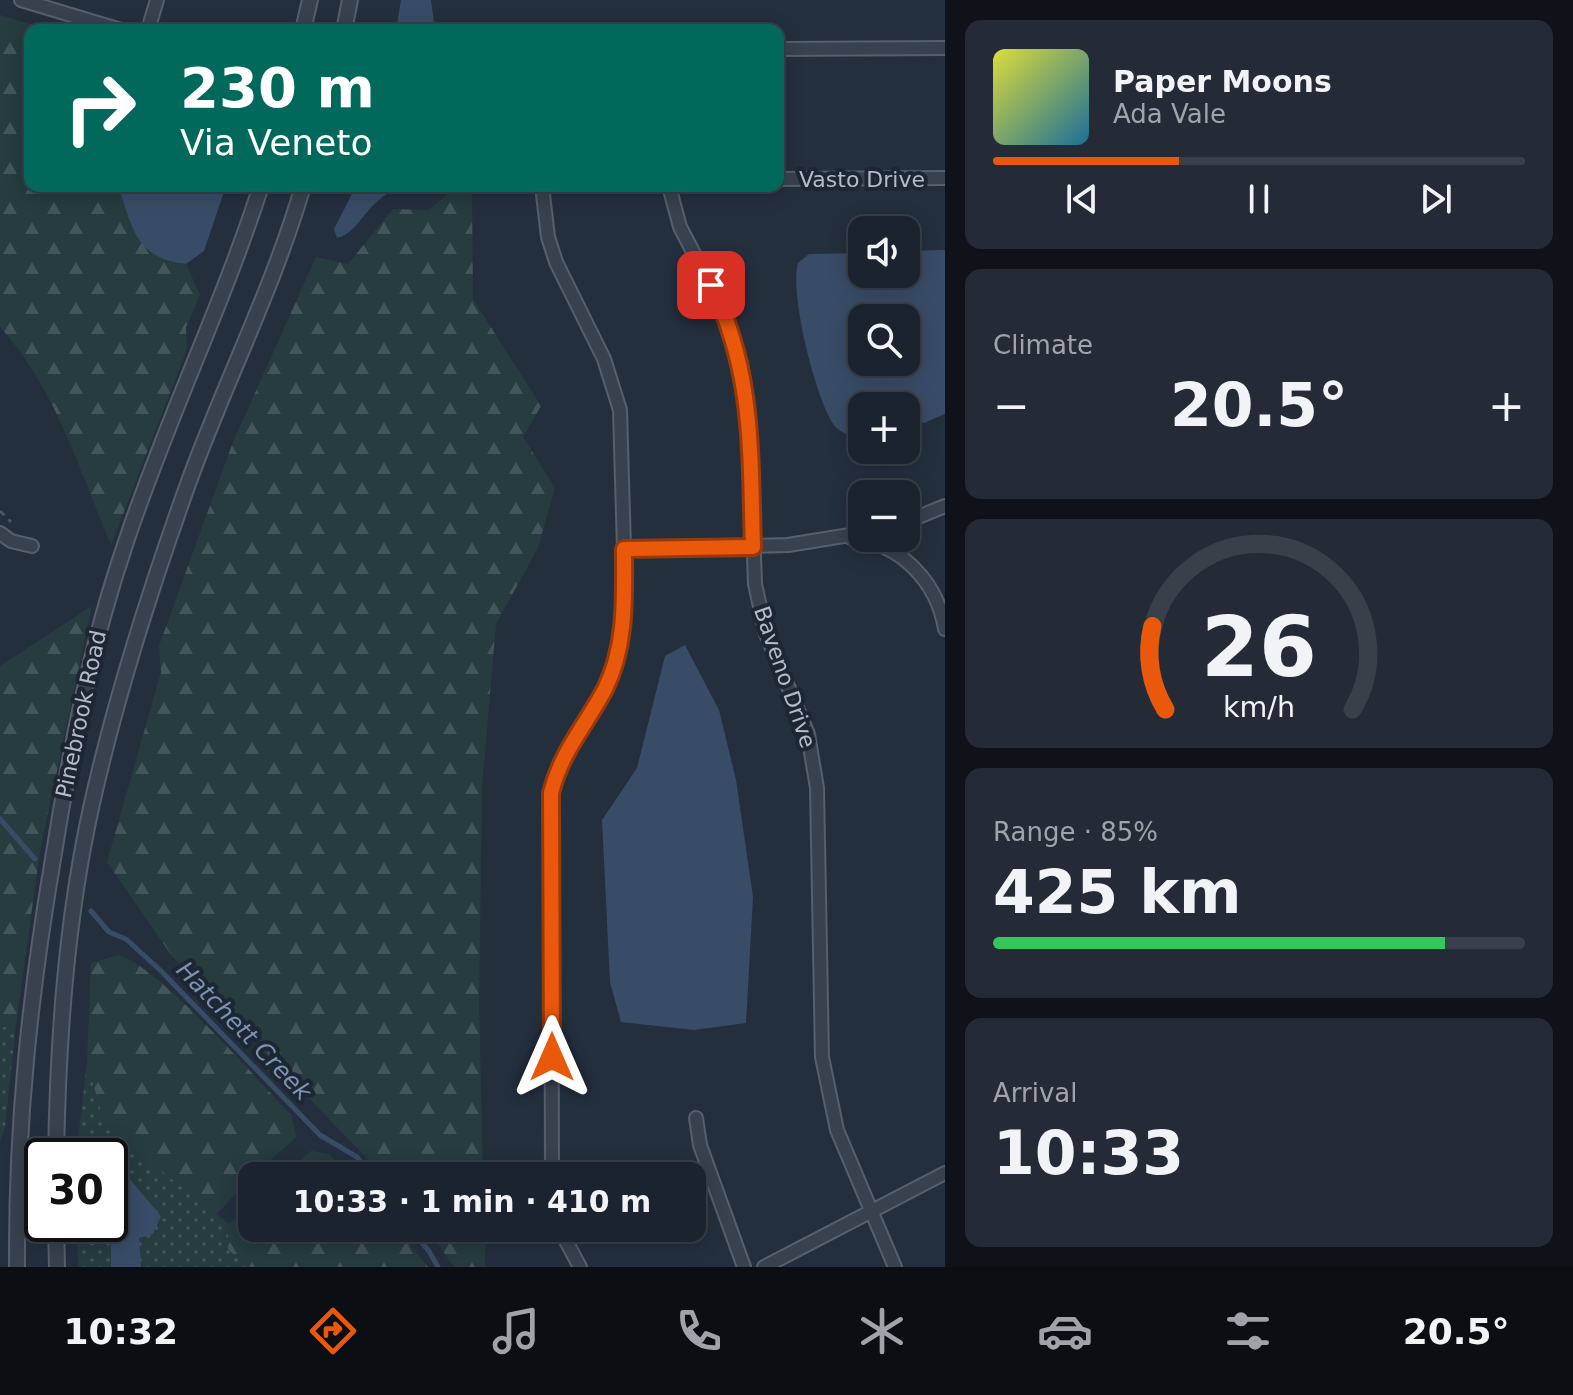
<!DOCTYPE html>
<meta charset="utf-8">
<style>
body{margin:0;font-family:"DejaVu Sans",sans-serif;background:#242b36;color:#f1f3f6;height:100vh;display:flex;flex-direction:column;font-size:30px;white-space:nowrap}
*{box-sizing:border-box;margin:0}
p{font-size:26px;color:#a0a4aa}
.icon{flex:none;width:44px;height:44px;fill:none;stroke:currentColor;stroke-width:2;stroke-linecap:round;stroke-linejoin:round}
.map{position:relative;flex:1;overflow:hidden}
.details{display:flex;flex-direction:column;gap:20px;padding:20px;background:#0f1319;width:628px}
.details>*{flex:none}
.top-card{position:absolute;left:24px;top:24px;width:760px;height:168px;border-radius:16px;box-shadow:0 4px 20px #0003,0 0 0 2px #39404a;background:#00695c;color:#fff;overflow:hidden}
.controls{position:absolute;left:848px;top:216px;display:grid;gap:16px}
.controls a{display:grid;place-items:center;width:72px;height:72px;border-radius:16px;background:#1b232e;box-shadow:0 4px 20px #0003,0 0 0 2px #39404a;font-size:40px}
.speed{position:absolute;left:24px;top:1138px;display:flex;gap:16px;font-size:40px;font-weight:700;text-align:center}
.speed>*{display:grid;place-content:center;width:104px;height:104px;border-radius:50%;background:#1b232e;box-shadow:0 4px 20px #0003,0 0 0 2px #39404a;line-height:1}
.speed .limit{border:4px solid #111;border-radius:12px;background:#fff;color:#111}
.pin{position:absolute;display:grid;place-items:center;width:68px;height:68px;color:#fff;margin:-34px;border-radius:16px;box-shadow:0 4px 12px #0006}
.me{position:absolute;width:88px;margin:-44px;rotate:0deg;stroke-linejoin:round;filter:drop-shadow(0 0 6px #0008)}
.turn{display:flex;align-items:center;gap:28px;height:168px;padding:0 24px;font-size:36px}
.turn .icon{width:104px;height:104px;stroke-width:2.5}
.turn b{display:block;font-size:56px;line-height:68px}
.big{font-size:60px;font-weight:700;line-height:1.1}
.details .card{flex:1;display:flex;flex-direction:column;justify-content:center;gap:12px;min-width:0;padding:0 28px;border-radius:16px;background:#242b36}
.details .dial{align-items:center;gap:0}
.dial svg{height:208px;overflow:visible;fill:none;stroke:#39404a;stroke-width:7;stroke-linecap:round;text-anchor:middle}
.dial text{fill:#f1f3f6;stroke:none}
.song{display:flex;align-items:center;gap:24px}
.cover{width:96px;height:96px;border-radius:12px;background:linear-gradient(135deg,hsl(60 70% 55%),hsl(200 70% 35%))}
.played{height:8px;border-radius:4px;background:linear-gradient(90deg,#ea580c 35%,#39404a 35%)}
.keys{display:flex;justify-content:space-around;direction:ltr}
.heat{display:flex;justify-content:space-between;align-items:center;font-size:44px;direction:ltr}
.charge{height:12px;border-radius:6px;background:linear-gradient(90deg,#34c759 85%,#39404a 0)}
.trip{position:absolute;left:238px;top:1162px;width:468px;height:80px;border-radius:16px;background:#1b232e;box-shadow:0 4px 20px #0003,0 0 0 2px #39404a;font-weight:700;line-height:80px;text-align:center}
.tabs{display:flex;height:128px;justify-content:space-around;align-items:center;background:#0b0e12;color:#a0a4aa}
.tabs .icon{width:56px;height:56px}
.tabs .active{color:#ea580c}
.tabs b{font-size:36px;color:#f1f3f6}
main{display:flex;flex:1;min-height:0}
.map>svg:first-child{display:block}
.grass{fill:url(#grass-dots)}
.forest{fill:url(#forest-firs)}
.water{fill:#394c67;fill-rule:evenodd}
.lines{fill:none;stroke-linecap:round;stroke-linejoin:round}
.stream{stroke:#394c67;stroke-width:5}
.minor-casing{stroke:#565f6c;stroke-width:16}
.tertiary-casing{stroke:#565f6c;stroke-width:18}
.path{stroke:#44595c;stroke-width:3;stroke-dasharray:6 6;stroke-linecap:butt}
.minor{stroke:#38414e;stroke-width:12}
.tertiary{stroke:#38414e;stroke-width:14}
.route-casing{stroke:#983908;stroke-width:20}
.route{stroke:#ea580c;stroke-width:14}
.labels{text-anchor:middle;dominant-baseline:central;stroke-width:8;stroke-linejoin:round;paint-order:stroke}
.street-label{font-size:22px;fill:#b4bcc9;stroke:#1d2633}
.water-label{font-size:24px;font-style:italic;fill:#7c92b1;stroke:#1d2633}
</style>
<main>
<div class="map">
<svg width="945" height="1267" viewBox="0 0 945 1267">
<defs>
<pattern id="grass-dots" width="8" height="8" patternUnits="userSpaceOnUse" patternTransform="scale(2)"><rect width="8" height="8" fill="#263c3f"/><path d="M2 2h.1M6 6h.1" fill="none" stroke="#435659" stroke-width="1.8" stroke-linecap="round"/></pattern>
<pattern id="forest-firs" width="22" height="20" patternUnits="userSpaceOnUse" patternTransform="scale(2)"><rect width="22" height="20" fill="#263c3f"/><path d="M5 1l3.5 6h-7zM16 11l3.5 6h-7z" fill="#435659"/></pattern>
</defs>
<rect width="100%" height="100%" fill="#242f3e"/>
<!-- grass -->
<g class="grass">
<polygon points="16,1024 5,1127 0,1142 0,1028"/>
<polygon points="87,1062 105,1125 229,1224 228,1249 247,1267 78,1267 77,1224 110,1224 110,1156 76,1156"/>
</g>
<!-- forest -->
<g class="forest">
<path d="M0,15L49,30H30V186H118C133,227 137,257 186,264L200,295L186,327L187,349L111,545C80,471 55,387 0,327Z"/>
<polygon points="458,186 472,194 473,299 541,406 523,437 555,488 538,548 496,624 482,787 479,1002 483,1176 384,1176 172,956 107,862 161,672 159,646 233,442 316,257 348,264 393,209 428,210"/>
<polygon points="92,606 40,851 16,1024 0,1028 0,666"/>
<path d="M118,955C159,966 257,1080 292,1116L296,1137L252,1176L216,1215L105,1125L87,1062L91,963Z"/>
<polygon points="311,1151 329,1154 350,1176 283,1176"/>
<polygon points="252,1204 252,1228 397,1228 428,1267 247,1267 228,1249 229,1224"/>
<polygon points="427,1228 485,1228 485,1267 454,1267"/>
</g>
<!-- water -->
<g class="water">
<polygon points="401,0 431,0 435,30 396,30"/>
<path d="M118,186H226L204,251L186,264C135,258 133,228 118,186Z"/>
<path d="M356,186H408C366,194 363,232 337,238L334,229Z"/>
<path d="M945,250V414L924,423L906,421V406H862V437C852,436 841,434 834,425C816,400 789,293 798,263L809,254L862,253V274H906V251ZM862,318H906V362H862Z"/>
<polygon points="685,645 719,710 736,780 753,897 746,1023 694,1030 621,1022 610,982 602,820 637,768 665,656"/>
<polygon points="122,1170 161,1216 153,1234 139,1238 141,1267 111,1267 111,1213 114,1204 110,1177"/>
</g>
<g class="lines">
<!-- stream -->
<g class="stream">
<polyline points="0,819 35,859"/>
<polyline points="91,911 109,932 126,939 160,970 320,1135 357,1157 372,1176"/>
<polyline points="409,1228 429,1251 438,1267"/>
</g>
<defs>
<g id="minor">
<polyline points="21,0 121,30"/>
<polyline points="148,30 157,0"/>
<polyline points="778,49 945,48"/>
<polyline points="778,179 945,178"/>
<polyline points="542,186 548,237 556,262 604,359 620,410 624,549 624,618 617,657 604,690 562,759 551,793 552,1176"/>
<polyline points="669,186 680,227 723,309 741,363 749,414 755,584 766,634 808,734 817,788 822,1057 837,1130 895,1267"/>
<polyline points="906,522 945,506"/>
<polyline points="0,533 11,541 32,546"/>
<path d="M851,538C900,543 937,581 945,629"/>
<polyline points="624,549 788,545 862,533"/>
<polyline points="696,1118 700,1145 744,1267"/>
<polyline points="559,1228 580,1267"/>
<polyline points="764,1267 945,1173"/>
</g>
<g id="tertiary">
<polyline points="303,30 310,0"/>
<polyline points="344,30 350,0"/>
<path d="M56,1156C58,1040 66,922 91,808C115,699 150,590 188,484C224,384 273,289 303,186"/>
<polyline points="56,1224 57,1267"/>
<path d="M17,1267C16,1124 30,993 54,853C71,747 91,644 126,542C166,421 222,307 261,186"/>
</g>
</defs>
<!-- minor casing -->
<use href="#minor" class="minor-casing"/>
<!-- tertiary casing -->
<use href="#tertiary" class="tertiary-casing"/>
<!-- path -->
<polyline class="path" points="0,511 11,522"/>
<!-- minor -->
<use href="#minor" class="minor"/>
<!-- tertiary -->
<use href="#tertiary" class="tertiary"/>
</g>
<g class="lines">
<defs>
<path id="route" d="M552,1057L551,793C561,752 586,725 605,689C627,645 624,596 624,549L753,547C750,452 754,371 711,285"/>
</defs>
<!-- route casing -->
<use href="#route" class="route-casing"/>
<!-- route -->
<use href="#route" class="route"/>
</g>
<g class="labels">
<!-- street labels -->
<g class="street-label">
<text x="862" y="179">Vasto Drive</text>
<text transform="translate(785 677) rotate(71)">Baveno Drive</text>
<text transform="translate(81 714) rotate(-78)">Pinebrook Road</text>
</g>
<!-- water labels -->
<g class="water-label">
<text transform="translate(244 1031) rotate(46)">Hatchett Creek</text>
</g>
</g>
</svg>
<div class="controls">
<a><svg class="icon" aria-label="sound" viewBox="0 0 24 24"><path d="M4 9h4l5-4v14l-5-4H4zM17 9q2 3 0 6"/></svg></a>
<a><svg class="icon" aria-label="search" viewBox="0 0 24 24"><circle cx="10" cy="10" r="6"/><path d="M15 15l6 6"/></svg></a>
<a>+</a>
<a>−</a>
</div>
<div class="speed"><div class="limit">30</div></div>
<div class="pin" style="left:711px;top:285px;background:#d93025"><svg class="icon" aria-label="arrive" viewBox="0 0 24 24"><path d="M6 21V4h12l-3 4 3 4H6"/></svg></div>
<svg class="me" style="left:552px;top:1057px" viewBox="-20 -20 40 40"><path d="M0-17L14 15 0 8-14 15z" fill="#ea580c" stroke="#fff" stroke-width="4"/></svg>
<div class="trip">10:33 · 1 min · 410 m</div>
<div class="top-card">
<div class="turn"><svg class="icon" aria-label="right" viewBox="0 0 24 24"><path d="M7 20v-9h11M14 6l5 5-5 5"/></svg><div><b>230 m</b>Via Veneto</div></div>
</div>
</div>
<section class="details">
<div class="card">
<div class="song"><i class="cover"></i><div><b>Paper Moons</b><p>Ada Vale</p></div></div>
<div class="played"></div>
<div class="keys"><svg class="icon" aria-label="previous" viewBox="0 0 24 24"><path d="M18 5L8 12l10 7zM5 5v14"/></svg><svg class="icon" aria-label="pause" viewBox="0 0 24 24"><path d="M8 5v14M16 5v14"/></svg><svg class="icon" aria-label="next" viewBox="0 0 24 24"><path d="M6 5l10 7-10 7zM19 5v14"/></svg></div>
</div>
<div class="card"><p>Climate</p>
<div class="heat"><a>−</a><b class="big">20.5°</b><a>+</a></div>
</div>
<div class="card dial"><svg viewBox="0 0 100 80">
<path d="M14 69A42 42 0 1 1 86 69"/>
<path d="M14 69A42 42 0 0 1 9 37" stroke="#ea580c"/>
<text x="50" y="56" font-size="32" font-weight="700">26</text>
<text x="50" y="72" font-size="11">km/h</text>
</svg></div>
<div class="card"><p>Range · 85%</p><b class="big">425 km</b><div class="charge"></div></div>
<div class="card"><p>Arrival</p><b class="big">10:33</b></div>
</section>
</main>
<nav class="tabs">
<b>10:32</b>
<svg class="icon active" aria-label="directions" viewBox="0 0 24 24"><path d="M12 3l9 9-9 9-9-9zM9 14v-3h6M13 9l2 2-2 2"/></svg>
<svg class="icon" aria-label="music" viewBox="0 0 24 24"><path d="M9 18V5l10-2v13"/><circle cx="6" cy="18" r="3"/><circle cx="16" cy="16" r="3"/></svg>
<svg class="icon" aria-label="phone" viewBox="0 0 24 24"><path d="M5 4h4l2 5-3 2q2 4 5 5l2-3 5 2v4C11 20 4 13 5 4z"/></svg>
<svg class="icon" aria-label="climate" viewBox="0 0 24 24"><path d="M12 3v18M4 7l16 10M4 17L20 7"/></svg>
<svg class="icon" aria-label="car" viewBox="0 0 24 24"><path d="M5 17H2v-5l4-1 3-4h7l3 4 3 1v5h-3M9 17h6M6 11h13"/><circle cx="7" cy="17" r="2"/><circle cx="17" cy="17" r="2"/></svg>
<svg class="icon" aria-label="filters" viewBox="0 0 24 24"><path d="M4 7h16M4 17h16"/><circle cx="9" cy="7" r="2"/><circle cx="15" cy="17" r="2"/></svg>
<b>20.5°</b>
</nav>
